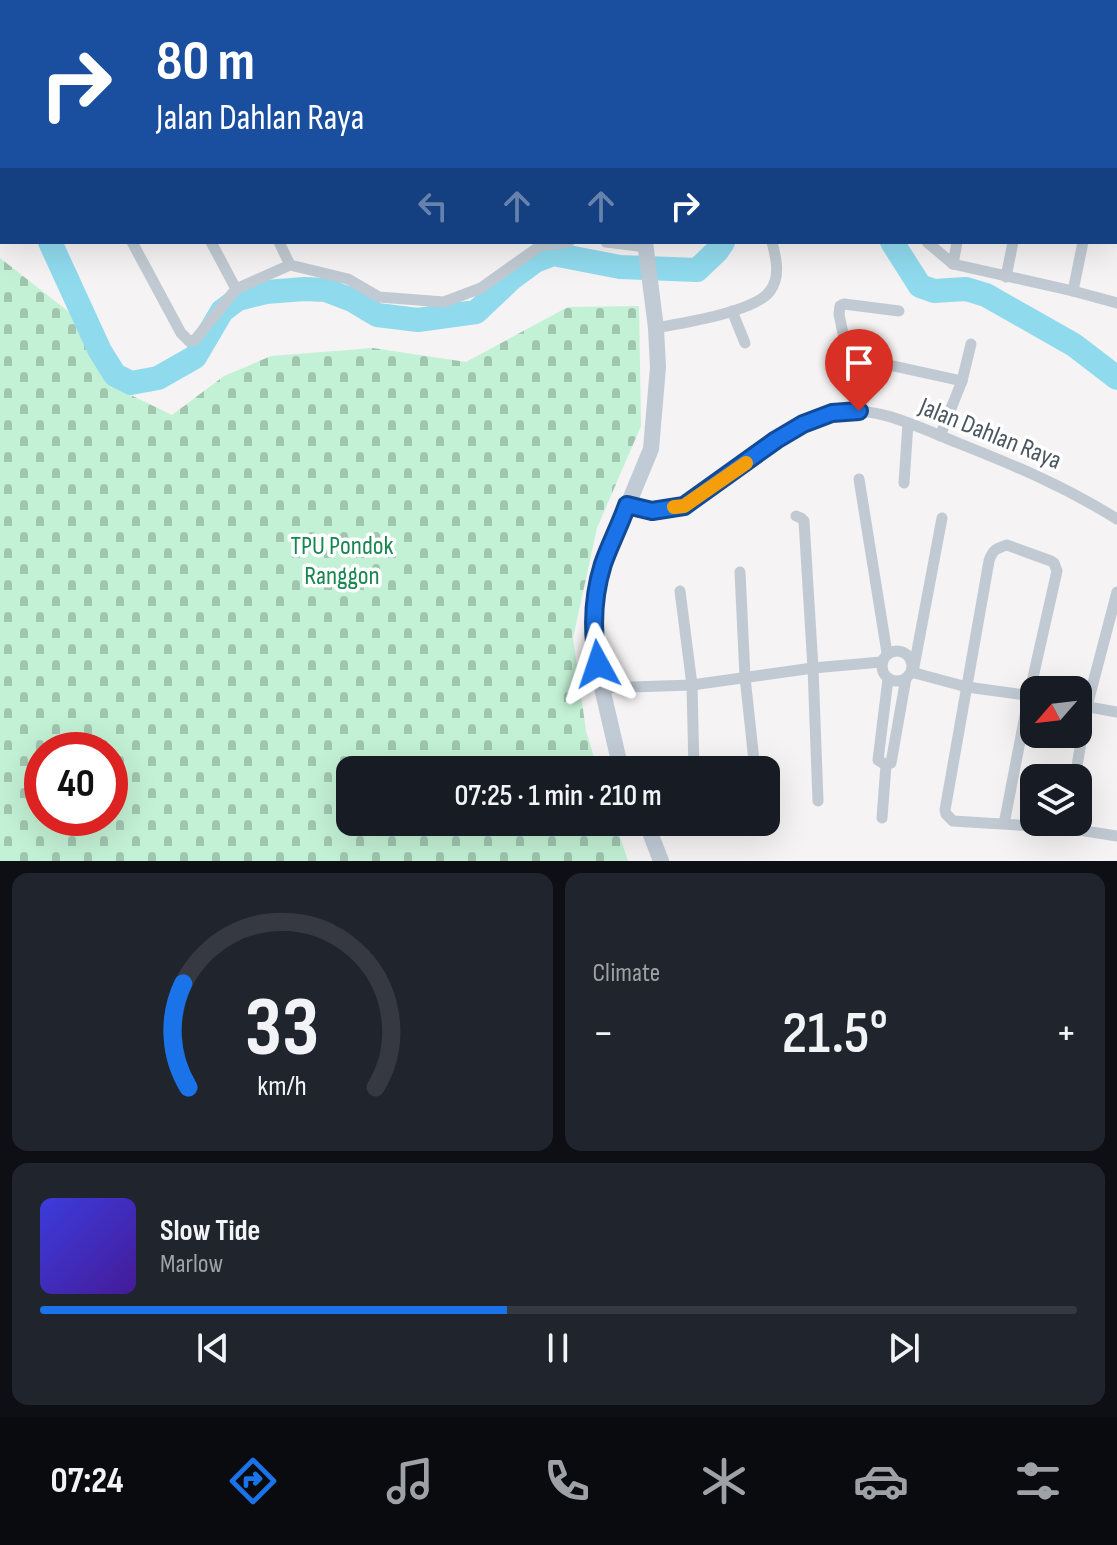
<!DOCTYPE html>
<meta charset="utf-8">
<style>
body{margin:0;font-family:"Sofia Sans Condensed",sans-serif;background:#20242c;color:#f1f3f6;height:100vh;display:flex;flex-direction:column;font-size:30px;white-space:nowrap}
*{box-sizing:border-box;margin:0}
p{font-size:26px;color:#9ea1a6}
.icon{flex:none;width:44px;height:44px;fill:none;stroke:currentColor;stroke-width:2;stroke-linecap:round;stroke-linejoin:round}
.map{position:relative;height:861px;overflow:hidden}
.panel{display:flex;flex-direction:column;gap:12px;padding:12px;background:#0d0f14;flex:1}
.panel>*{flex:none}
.guide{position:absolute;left:0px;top:0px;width:1118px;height:244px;box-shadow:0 8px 32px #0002;background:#1a4fa0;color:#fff;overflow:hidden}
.needle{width:52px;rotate:242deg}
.fabs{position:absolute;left:1020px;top:676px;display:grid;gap:16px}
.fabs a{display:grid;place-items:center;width:72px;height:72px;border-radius:16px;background:#171b24;box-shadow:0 8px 32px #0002;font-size:40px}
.speed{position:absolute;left:24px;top:732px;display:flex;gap:16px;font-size:40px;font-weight:700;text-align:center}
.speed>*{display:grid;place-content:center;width:104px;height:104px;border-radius:50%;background:#171b24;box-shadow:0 8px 32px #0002;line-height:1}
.speed .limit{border:12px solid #d22;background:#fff;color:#111}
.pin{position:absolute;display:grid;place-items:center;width:68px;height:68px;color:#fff;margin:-82px -34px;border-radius:50% 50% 50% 0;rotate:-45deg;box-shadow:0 0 8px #0007}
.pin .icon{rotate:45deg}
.me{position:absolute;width:88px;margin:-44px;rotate:355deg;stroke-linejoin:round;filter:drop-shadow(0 0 6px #0008)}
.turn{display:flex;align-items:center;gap:28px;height:168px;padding:0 24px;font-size:36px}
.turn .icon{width:104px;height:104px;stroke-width:2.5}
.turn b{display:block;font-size:56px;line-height:68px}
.lanes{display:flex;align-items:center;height:76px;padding:0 24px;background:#0003;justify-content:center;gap:40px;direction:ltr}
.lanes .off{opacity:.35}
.big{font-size:60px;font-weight:600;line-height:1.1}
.panel .tile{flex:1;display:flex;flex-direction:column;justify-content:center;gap:12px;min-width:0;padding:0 28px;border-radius:16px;background:#20242c}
.panel .dial{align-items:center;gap:0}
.dial svg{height:208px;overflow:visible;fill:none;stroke:#363941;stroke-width:7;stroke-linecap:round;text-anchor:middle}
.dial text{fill:#f1f3f6;stroke:none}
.song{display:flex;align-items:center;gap:24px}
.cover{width:96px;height:96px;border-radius:12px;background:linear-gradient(135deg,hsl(240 70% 55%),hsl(260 70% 35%))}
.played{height:8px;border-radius:4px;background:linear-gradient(90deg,#1a73e8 45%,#363941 45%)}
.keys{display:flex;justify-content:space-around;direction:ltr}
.heat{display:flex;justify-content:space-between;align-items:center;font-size:44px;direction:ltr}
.panel .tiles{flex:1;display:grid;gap:12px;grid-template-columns:1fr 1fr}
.tile:last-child{grid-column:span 2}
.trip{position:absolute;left:336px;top:756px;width:444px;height:80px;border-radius:16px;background:#171b24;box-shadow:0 8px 32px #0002;font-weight:600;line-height:80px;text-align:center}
.tabs{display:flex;height:128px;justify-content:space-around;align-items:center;background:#090b0e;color:#9ea1a6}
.tabs .icon{width:56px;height:56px}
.tabs .current{color:#1a73e8}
.tabs b{font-size:36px;color:#f1f3f6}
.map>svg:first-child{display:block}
.cemetery{fill:url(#cemetery-stones);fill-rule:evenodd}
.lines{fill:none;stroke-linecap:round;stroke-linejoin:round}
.river{stroke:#90daee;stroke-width:24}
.street{stroke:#c1cad2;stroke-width:11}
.secondary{stroke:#c1cbd6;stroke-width:16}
.route-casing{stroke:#114b97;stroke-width:20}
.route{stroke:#1a73e8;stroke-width:14}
.slow{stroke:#f59e0b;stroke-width:14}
.labels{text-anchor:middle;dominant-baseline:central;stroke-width:7;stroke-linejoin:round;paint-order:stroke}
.street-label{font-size:26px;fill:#4a5661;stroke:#fff}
.park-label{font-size:26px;fill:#17864f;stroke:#fff}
</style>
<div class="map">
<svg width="1117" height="861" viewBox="0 0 1117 861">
<defs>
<pattern id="cemetery-stones" width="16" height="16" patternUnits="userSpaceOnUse" patternTransform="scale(2)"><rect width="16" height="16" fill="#c3f1d5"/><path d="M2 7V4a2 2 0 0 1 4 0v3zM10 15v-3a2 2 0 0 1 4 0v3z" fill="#a0c6b0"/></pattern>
</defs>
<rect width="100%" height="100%" fill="#f5f3f3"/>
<!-- cemetery -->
<path class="cemetery" d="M0,258L74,316L110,385L172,415L224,376L271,356L373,348L466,362L568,307L639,306L641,426L597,528L573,638L586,731L598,770H350V822H615L628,861H0ZM42,750H110V818H42Z"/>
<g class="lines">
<!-- river -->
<g class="river">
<polyline points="0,175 2,176"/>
<polyline points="50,242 100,351 115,375 131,383 158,378 195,357 222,311 238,299 266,292 304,289 326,290 352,300 377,315 418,320 476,312 512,278 535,261 553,254 620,267 697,270 717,251 723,242"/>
<polyline points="892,242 920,286 934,291 966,289 986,295 1074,345 1117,378"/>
</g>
<!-- street -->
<g class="street">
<polyline points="85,0 86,2"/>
<polyline points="1095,0 1102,2"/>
<polyline points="59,2 63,0"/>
<polyline points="133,2 138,0"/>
<polyline points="1116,6 1117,6"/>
<polyline points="0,31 2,30"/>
<polyline points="1116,56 1117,56"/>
<polyline points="1116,76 1117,71"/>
<polyline points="0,106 2,106"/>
<polyline points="132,242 181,333 189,341 195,340 236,289"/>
<polyline points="211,242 236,289 290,265"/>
<polyline points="279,242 290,265 348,279 379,297 444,302 481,288 540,246 569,242"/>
<polyline points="606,242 646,247"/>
<polyline points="927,242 953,264 1073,291 1117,303"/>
<polyline points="953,264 957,242"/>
<polyline points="1006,277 1013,242"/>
<polyline points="1073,291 1083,242"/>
<polyline points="732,311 745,343"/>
<path d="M656,328C682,323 755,312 770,291C781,276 776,258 772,242"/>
<polyline points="848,356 962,381"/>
<polyline points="859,411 839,314 840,306 844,304 899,311"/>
<polyline points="940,436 962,381 971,344"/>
<polyline points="859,479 887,653"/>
<polyline points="904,483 908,423"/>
<path d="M627,505C646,509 663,512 681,506C692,503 703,493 712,487C749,461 786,426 830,414C872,402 920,428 958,443C1016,466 1064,486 1117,519"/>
<polyline points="796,516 801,518 804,521 813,668 818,801"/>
<polyline points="740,572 745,677 755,770"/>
<polyline points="680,591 692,685 694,770"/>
<circle cx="897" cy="666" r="15"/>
<polyline points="911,672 967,687 1033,696"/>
<polyline points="913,672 942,518"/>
<polyline points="602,688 692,685 813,668 881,662"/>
<polyline points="1078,705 1117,712"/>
<polyline points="886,765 891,763 906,678"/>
<polyline points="1075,778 1087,706 1117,592"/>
<polyline points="882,818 886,765 878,760 888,679"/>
<path d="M1004,824L1029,695L1057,571L1054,563L1051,561L1007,545C997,548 992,550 989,561L945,810L946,814L953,821L1066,828L1117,836"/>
</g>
<!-- secondary -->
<g class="secondary">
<polyline points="593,0 593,2"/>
<polyline points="623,770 619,761 602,688 593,640 595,604 603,565 651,449 658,367 656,328 645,242"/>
<polyline points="646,822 661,861"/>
</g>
</g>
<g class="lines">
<defs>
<path id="route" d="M598,664C592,632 593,596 603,564C610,544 620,525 627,505L652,511L684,506L776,440L803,424L832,413L859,411"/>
</defs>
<!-- route casing -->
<use href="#route" class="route-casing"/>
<!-- route -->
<use href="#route" class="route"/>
<!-- slow -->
<polyline class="slow" points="674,507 684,506 746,463"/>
</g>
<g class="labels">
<!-- street labels -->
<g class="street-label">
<text transform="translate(990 434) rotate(22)">Jalan Dahlan Raya</text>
</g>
<!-- park labels -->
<g class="park-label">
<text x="342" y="546">TPU Pondok<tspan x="342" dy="30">Ranggon</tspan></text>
</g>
</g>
</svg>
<div class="fabs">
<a><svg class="needle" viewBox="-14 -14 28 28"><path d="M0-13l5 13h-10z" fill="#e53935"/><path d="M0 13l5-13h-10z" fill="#9ea1a6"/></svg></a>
<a><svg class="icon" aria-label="layers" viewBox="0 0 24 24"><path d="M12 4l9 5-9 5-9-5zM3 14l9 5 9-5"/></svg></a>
</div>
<div class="speed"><div class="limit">40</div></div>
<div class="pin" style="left:859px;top:411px;background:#d93025"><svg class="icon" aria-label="arrive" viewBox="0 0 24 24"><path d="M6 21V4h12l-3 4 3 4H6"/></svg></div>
<svg class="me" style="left:598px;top:664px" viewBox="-20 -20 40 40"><path d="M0-17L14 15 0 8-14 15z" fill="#1a73e8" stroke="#fff" stroke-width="4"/></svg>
<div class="trip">07:25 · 1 min · 210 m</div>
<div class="guide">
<div class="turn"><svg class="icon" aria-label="right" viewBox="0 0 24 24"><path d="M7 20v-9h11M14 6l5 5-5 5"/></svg><div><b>80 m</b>Jalan Dahlan Raya</div></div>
<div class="lanes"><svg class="icon off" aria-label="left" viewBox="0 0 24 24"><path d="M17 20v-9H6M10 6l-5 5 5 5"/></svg><svg class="icon off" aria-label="ahead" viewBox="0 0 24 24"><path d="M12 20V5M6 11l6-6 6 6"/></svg><svg class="icon off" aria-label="ahead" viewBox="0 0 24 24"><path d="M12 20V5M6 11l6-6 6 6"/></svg><svg class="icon" aria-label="right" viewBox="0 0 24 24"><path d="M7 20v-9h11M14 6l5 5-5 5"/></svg></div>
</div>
</div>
<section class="panel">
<div class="tiles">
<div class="tile dial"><svg viewBox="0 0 100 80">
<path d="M14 69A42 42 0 1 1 86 69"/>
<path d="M14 69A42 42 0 0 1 12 29" stroke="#1a73e8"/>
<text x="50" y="56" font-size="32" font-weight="700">33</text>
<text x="50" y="72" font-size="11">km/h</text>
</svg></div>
<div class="tile"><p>Climate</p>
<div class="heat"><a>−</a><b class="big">21.5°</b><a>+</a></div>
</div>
<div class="tile">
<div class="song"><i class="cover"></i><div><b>Slow Tide</b><p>Marlow</p></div></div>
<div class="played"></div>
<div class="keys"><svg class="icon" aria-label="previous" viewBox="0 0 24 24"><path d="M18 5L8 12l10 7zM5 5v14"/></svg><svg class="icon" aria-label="pause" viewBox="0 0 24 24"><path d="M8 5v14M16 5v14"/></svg><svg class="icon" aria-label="next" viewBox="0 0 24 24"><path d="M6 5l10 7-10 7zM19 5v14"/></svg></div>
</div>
</div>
</section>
<nav class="tabs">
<b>07:24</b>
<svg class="icon current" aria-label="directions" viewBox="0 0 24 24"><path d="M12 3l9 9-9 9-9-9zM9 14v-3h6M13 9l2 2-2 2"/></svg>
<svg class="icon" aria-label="music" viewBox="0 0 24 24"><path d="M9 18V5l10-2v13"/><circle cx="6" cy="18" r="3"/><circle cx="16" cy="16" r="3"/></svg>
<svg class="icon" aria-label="phone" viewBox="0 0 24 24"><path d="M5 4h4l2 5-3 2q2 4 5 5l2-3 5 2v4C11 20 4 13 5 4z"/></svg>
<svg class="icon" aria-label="climate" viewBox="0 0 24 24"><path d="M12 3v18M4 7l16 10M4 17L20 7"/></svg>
<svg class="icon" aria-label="car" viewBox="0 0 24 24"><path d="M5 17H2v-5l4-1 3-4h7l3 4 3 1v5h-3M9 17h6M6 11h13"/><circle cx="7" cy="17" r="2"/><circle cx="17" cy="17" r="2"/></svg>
<svg class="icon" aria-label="filters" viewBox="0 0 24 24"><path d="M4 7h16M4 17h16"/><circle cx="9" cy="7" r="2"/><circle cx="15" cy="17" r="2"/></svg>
</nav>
